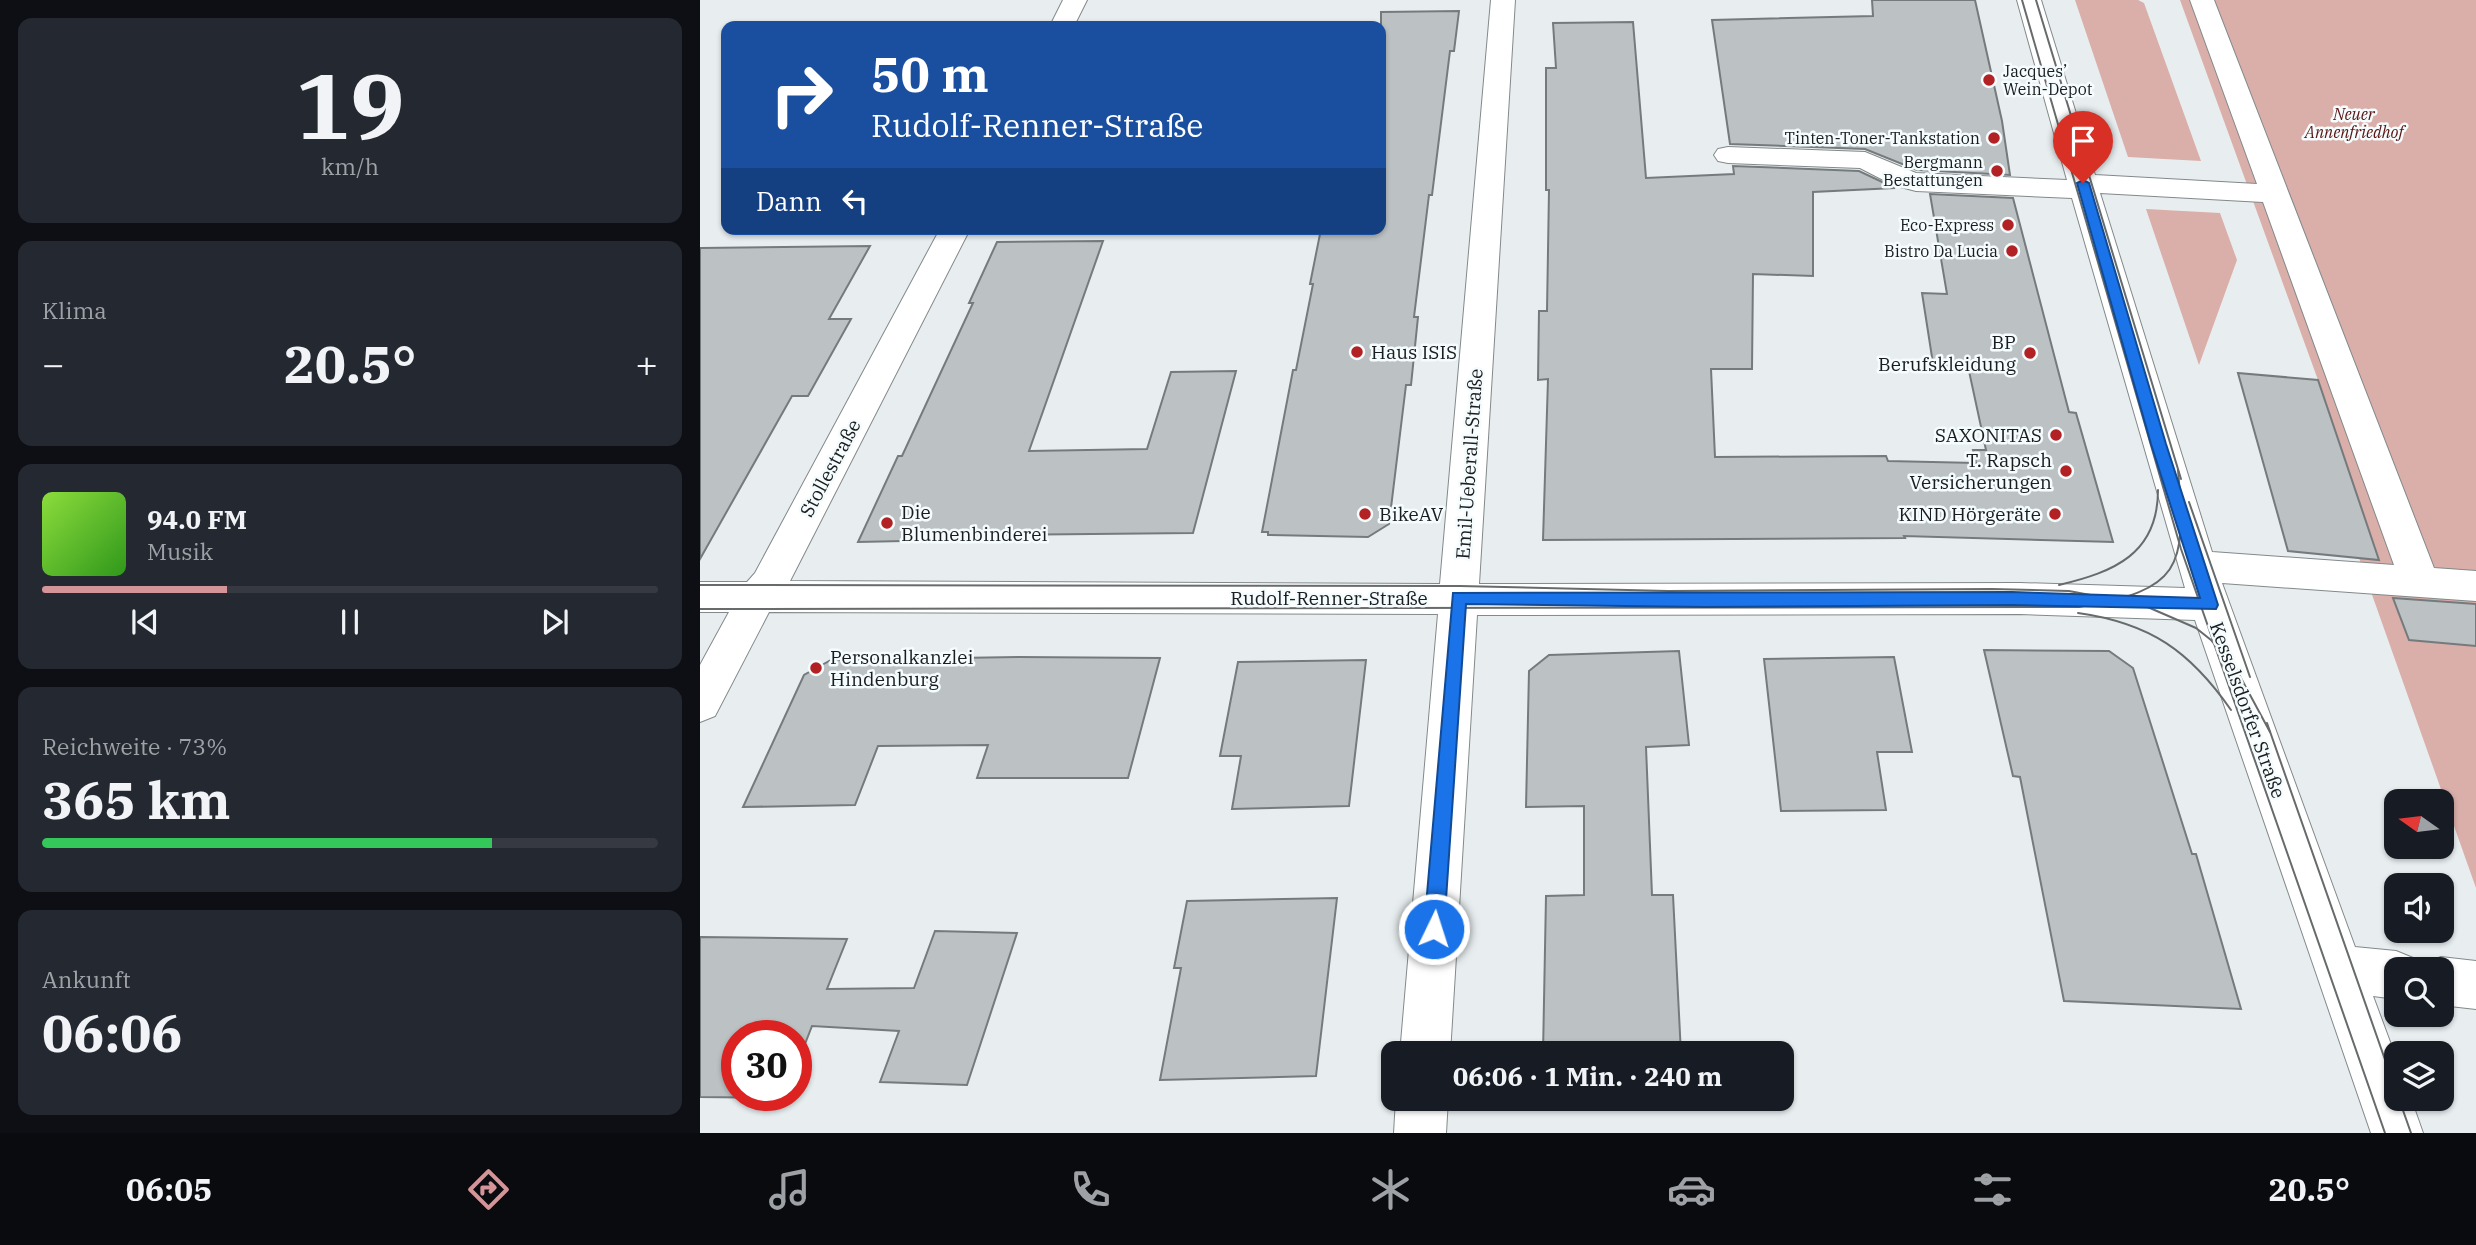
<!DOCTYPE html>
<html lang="de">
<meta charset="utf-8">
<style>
body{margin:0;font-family:"IBM Plex Serif",serif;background:#242831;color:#f1f3f6;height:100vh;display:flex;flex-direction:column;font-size:26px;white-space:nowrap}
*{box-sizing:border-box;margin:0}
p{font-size:23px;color:#9ea1a6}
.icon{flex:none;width:38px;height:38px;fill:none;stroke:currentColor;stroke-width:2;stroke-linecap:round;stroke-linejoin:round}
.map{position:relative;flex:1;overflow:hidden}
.sheet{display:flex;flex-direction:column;gap:18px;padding:18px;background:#0d0f14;width:700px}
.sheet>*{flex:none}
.guide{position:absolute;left:21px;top:21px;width:665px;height:214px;border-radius:14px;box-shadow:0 2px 5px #0004;background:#1a4fa0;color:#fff;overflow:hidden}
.needle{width:46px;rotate:284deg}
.buttons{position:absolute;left:1684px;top:789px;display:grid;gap:14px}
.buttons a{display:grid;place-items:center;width:70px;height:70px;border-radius:14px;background:#171b24;box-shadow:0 2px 5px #0004;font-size:35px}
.speed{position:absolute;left:21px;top:1020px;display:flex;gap:14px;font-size:35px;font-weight:700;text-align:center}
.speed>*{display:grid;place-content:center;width:91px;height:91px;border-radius:50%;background:#171b24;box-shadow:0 2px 5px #0004;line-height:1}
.speed .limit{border:10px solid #d22;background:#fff;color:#111}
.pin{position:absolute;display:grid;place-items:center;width:60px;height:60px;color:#fff;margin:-72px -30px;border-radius:50% 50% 50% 0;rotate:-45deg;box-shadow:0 0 7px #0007}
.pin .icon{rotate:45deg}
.me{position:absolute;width:77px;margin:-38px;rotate:4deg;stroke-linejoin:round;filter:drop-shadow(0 0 5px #0008)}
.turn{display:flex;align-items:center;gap:24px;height:147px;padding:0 35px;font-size:32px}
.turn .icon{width:91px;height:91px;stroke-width:2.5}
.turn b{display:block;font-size:49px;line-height:60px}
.then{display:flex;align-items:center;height:66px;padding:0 35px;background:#0003;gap:14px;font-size:26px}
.big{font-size:52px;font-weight:800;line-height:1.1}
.sheet .card{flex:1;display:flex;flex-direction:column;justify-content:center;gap:10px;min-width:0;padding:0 24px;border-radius:14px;background:#242831}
.sheet .dial{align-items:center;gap:0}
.dial b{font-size:91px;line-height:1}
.song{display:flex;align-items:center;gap:21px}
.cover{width:84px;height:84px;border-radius:10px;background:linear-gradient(135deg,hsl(90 70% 55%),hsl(110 70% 35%))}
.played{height:7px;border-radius:4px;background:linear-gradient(90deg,#d59498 30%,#363941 30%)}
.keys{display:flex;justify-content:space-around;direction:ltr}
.heat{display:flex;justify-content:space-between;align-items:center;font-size:38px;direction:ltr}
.charge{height:10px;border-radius:5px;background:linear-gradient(90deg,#34c759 73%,#363941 0)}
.trip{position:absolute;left:681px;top:1041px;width:413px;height:70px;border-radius:14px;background:#171b24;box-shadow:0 2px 5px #0004;font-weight:800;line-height:70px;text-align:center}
.tabs{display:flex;height:112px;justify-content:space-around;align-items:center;background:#090b0e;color:#9ea1a6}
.tabs .icon{width:49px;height:49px}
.tabs .on{color:#d59498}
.tabs b{font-size:32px;color:#f1f3f6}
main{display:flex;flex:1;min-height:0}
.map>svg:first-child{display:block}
.green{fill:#daaea9}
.building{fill:#bcc2c4;stroke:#757b7d;stroke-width:2}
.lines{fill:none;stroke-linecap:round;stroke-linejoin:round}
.minor-casing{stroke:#83898a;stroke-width:2}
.minor{fill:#fff;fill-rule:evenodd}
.tram{stroke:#676b6c;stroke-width:2}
.route{fill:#1a73e8;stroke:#114b97;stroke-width:2}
.poi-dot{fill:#b22124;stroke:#f5fcfd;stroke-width:2.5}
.labels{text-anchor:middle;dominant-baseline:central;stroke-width:5;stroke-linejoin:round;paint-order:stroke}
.far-poi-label{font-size:16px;fill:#1a1c1d;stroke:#f5fcfd;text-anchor:end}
.far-park-label{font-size:16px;font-style:italic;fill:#581312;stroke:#f5fcfd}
.poi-label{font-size:19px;fill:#1a1c1d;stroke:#f5fcfd;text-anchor:end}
.street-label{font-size:19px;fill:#1a1c1d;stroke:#f5fcfd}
</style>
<main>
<section class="sheet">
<div class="card dial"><b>19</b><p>km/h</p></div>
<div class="card"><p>Klima</p>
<div class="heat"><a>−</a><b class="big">20.5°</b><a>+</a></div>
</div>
<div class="card">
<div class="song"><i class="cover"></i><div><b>94.0 FM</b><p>Musik</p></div></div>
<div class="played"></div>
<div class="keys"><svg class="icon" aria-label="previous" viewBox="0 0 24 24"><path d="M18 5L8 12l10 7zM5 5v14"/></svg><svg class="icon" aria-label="pause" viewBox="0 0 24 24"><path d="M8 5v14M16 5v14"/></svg><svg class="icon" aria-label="next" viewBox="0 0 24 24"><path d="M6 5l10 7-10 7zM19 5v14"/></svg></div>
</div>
<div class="card"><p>Reichweite · 73%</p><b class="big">365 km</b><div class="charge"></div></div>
<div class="card"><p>Ankunft</p><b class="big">06:06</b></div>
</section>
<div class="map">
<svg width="1776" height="1133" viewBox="0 0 1776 1133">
<rect width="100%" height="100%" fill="#e8eef0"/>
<!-- green -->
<g class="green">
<polygon points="1375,0 1438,0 1444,3 1501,161 1428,157"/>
<polygon points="1480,0 1776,0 1776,888 1659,558 1678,560 1618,380"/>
<polygon points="1446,209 1520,213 1537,260 1499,365"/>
</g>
<!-- building -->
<g class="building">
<polygon points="1172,0 1275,0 1302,121 1310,175 1217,170 1165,149 1030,144 1012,20 1173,16"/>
<polygon points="759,11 754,51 750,51 732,195 729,195 714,317 718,317 711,385 706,385 689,524 668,537 568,535 568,532 562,532 593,370 596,370 613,284 610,284 621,229 681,229 681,12"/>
<polygon points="933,22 946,178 1034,174 1033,166 1159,171 1195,188 1113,192 1113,276 1053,274 1052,369 1011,369 1015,457 1186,456 1188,461 1276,463 1273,450 1286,450 1269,371 1234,370 1222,293 1247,294 1230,194 1313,198 1369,412 1376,413 1413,542 1204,536 1205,538 843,540 848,379 838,380 839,311 847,311 849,190 846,190 846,68 856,68 853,23"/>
<polygon points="403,241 329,451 447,449 471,372 536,371 493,533 299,535 298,539 158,542 198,456 202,456 273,303 269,303 297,242"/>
<polygon points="170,246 129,319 151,319 108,396 92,396 0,559 0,248"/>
<polygon points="1538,373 1618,380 1679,560 1588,551"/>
<polygon points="1693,598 1776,604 1776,646 1709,640"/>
<polygon points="1284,650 1409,651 1433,668 1492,854 1496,854 1541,1009 1364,1001 1320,777 1313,776"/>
<polygon points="979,651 989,745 946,747 952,895 973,895 981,1054 843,1054 846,896 884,895 884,806 826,807 829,671 849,655"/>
<polygon points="319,657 460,658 428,778 277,778 288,745 178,746 155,805 43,807 104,675 131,660"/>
<polygon points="1194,657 1212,752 1177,752 1186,810 1081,811 1064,659"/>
<polygon points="666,660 649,806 532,809 541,756 520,756 538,662"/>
<polygon points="637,898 616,1076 460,1080 481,968 474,968 487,901"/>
<polygon points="235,931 317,933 267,1085 180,1082 199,1031 112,1026 96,1067 96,1036 37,1036 37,1096 85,1096 84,1098 0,1097 0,937 147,939 127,989 214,988"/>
</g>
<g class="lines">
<defs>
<g id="minor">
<polygon points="363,0 387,0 374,26 350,26"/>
<path d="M791,0H815L779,584L1320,583L1485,588L1372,198L1216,191L1193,185L1160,168L1028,163L1018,161L1014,155L1018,149L1028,147L1165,152L1216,173L1367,180L1317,0H1341L1395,175L1557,184L1490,0H1514L1734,568L1776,571V601L1522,583L1655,947L1696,951L1713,958L1718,970H1696V999L1673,996L1696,1058V1099H1711L1723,1133H1671L1495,620L1320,614L777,615L750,1054H700L738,614L69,612L15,716L0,722V665L29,612H0V582H47L55,573L240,229H270L90,581L740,584ZM1400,193L1563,202L1694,565L1512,552Z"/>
<polygon points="1741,957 1776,961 1776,1009 1741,1005 1741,970 1721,970 1724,964"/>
<polygon points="696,1099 748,1099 746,1133 694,1133"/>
</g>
</defs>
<!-- minor casing -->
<use href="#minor" class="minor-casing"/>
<!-- minor -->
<use href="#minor" class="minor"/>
<!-- tram -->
<g class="tram">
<polyline points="1322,0 1481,549 1685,1133"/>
<polyline points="1336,0 1481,479"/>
<polyline points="1489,502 1550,677"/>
<polyline points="0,585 760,586 968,591 1292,589 1369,591 1443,605 1496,628 1511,640 1535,667 1570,732"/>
<path d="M1359,585C1414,572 1458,554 1458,490"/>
<path d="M0,609L1379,607C1480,590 1487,569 1478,470"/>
<path d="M1378,613C1450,623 1490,651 1531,710"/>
<polyline points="1567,723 1696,1091"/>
<polyline points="1699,1099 1711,1133"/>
</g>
</g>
<!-- route -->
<polygon class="route" points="1383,180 1389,183 1466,444 1518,605 1516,609 1312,605 1005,607 766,604 744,929 741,936 734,938 727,936 724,929 753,593 1312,592 1500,598 1451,444 1377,183"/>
<!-- markers -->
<g class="poi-dot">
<circle cx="1289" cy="80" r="7"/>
<circle cx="1294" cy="138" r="7"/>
<circle cx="1297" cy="171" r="7"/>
<circle cx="1308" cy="225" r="7"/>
<circle cx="1312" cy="251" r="7"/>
<circle cx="657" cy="352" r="7"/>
<circle cx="1330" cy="353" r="7"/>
<circle cx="1356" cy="435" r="7"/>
<circle cx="1366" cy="471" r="7"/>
<circle cx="665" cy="514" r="7"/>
<circle cx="1355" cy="514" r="7"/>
<circle cx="187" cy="523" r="7"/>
<circle cx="116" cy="668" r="7"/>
</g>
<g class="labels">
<!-- far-poi labels -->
<g class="far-poi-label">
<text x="1303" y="71" text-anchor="start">Jacques’<tspan x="1303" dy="18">Wein-Depot</tspan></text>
<text x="1280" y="138">Tinten-Toner-Tankstation</text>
<text x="1283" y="162">Bergmann<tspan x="1283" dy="18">Bestattungen</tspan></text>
<text x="1294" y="225">Eco-Express</text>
<text x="1298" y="251">Bistro Da Lucia</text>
</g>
<!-- far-park labels -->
<g class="far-park-label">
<text x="1654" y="114">Neuer<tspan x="1654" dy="18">Annenfriedhof</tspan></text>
</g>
<!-- poi labels -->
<g class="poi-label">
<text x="1316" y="342">BP<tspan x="1316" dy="22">Berufskleidung</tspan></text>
<text x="671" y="352" text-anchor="start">Haus ISIS</text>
<text x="1342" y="435">SAXONITAS</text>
<text x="1352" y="460">T. Rapsch<tspan x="1352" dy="22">Versicherungen</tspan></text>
<text x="201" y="512" text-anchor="start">Die<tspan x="201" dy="22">Blumenbinderei</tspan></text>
<text x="679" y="514" text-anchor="start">BikeAV</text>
<text x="1341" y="514">KIND Hörgeräte</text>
<text x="130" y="657" text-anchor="start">Personalkanzlei<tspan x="130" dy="22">Hindenburg</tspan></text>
</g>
<!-- street labels -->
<g class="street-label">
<text transform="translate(769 464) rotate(-86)">Emil-Ueberall-Straße</text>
<text transform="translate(130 468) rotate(-62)">Stollestraße</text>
<text x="629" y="598">Rudolf-Renner-Straße</text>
<text transform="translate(1548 710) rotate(70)">Kesselsdorfer Straße</text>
</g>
</g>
</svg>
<div class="buttons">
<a><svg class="needle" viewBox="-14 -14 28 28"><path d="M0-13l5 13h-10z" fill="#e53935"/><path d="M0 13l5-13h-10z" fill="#9ea1a6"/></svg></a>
<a><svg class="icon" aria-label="sound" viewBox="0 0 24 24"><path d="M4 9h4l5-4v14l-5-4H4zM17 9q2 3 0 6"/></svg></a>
<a><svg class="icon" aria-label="search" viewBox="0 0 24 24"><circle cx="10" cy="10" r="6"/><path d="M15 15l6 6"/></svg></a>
<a><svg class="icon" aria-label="layers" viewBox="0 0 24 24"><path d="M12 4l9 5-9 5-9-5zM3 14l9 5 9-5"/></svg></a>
</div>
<div class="speed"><div class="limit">30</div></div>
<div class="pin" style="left:1383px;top:183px;background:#d93025"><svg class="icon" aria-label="arrive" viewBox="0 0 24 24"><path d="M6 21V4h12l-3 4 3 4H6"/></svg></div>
<svg class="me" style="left:734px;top:929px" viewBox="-20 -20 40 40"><circle r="17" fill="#1a73e8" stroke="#fff" stroke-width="3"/><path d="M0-11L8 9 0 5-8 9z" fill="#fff"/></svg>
<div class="trip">06:06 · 1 Min. · 240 m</div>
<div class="guide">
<div class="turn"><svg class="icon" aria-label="right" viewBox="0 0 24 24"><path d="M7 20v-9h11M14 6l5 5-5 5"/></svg><div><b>50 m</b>Rudolf-Renner-Straße</div></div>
<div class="then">Dann<svg class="icon" aria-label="left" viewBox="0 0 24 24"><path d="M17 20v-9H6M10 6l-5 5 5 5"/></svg></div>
</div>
</div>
</main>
<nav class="tabs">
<b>06:05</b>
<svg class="icon on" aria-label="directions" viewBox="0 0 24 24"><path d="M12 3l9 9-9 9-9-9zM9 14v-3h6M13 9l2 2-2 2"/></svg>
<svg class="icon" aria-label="music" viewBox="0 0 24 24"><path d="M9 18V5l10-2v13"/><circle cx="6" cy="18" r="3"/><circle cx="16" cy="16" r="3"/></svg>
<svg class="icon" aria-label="phone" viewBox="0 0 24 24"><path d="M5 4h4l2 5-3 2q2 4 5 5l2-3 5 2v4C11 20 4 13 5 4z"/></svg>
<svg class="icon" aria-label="climate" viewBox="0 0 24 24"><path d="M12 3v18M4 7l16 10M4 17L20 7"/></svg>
<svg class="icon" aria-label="car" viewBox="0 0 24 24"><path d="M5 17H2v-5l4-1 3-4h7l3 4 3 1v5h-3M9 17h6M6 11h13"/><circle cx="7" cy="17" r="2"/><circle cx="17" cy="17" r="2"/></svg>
<svg class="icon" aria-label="filters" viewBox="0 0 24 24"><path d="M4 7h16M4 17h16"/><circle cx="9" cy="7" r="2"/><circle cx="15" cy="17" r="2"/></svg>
<b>20.5°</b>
</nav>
